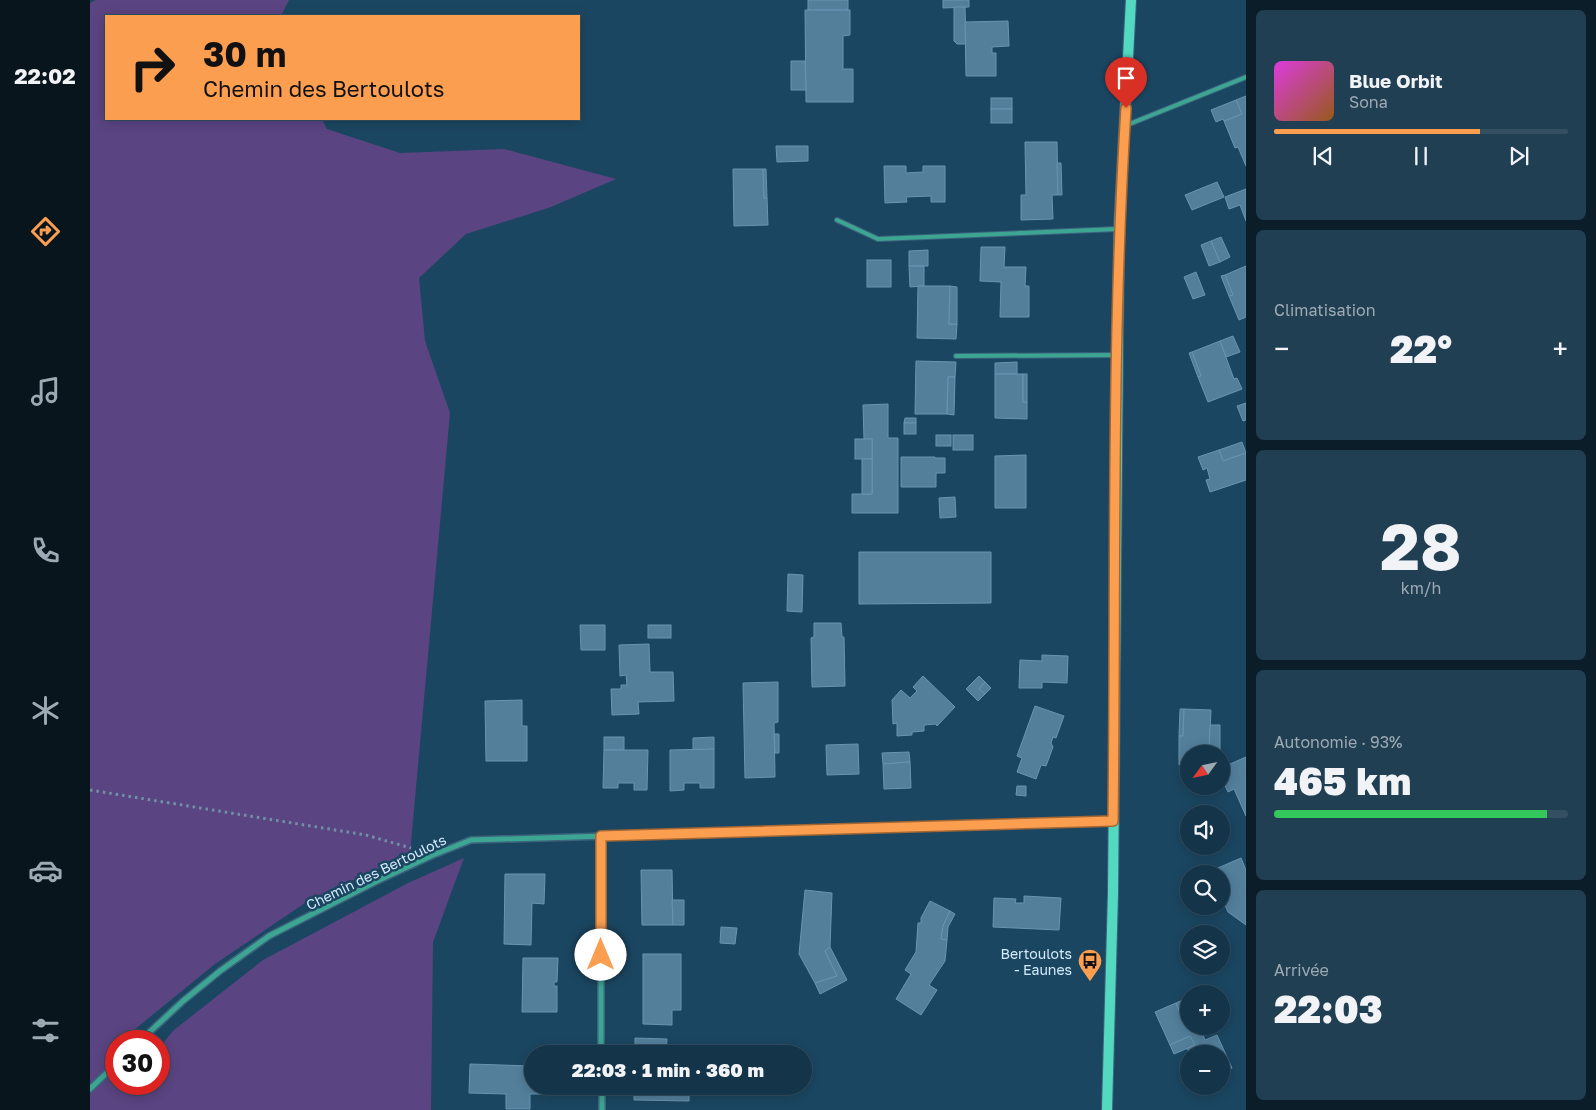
<!DOCTYPE html>
<html lang="fr">
<meta charset="utf-8">
<style>
body{margin:0;font-family:"Golos Text",sans-serif;background:#213f53;color:#f1f3f6;height:100vh;display:flex;flex-direction:column;font-size:19px;white-space:nowrap}
*{box-sizing:border-box;margin:0}
p{font-size:16px;color:#9daab4}
.icon{flex:none;width:28px;height:28px;fill:none;stroke:currentColor;stroke-width:2;stroke-linecap:round;stroke-linejoin:round}
.map{position:relative;flex:1;overflow:hidden}
.sheet{display:flex;flex-direction:column;gap:10px;padding:10px;background:#0b1d28;width:350px}
.sheet>*{flex:none}
.hud{position:absolute;left:15px;top:15px;width:475px;height:105px;border-radius:0px;box-shadow:0 2px 12px #0003,0 0 0 1px #334f61;background:#fb9e50;color:#111;overflow:hidden}
.needle{width:32px;rotate:237deg}
.tools{position:absolute;left:1090px;top:745px;display:grid;gap:10px}
.tools a{display:grid;place-items:center;width:50px;height:50px;border-radius:50%;background:#143449;box-shadow:0 2px 12px #0003,0 0 0 1px #334f61;font-size:25px}
.speed{position:absolute;left:15px;top:1030px;display:flex;gap:10px;font-size:25px;font-weight:700;text-align:center}
.speed>*{display:grid;place-content:center;width:65px;height:65px;border-radius:50%;background:#143449;box-shadow:0 2px 12px #0003,0 0 0 1px #334f61;line-height:1}
.speed .limit{border:8px solid #d22;background:#fff;color:#111}
.pin{position:absolute;display:grid;place-items:center;width:42px;height:42px;color:#fff;margin:-51px -21px;border-radius:50% 50% 50% 0;rotate:-45deg;box-shadow:0 0 5px #0007}
.pin .icon{rotate:45deg}
.me{position:absolute;width:55px;margin:-28px;rotate:0deg;stroke-linejoin:round;filter:drop-shadow(0 0 4px #0008)}
.turn{display:flex;align-items:center;gap:18px;height:105px;padding:0 15px;font-size:22px}
.turn .icon{width:65px;height:65px;stroke-width:2.5}
.turn b{display:block;font-size:35px;line-height:42px}
.big{font-size:38px;font-weight:800;line-height:1.1}
.sheet .card{flex:1;display:flex;flex-direction:column;justify-content:center;gap:8px;min-width:0;padding:0 18px;border-radius:8px;background:#213f53}
.sheet .dial{align-items:center;gap:0}
.dial b{font-size:65px;line-height:1}
.song{display:flex;align-items:center;gap:15px}
.cover{width:60px;height:60px;border-radius:8px;background:linear-gradient(135deg,hsl(300 70% 55%),hsl(30 70% 35%))}
.played{height:5px;border-radius:2px;background:linear-gradient(90deg,#fb9e50 70%,#334f61 70%)}
.keys{display:flex;justify-content:space-around;direction:ltr}
.heat{display:flex;justify-content:space-between;align-items:center;font-size:28px;direction:ltr}
.charge{height:8px;border-radius:4px;background:linear-gradient(90deg,#34c759 93%,#334f61 0)}
.trip{position:absolute;left:434px;top:1045px;width:288px;height:50px;border-radius:25px;background:#143449;box-shadow:0 2px 12px #0003,0 0 0 1px #334f61;font-weight:800;line-height:50px;text-align:center}
main{display:flex;flex:1;min-height:0}
.tabs{display:flex;flex-direction:column;width:90px;justify-content:space-around;align-items:center;background:#08151d;color:#9daab4}
.tabs .icon{width:35px;height:35px}
.tabs .selected{color:#fb9e50}
.tabs b{font-size:22px;color:#f1f3f6}
.map>svg:first-child{display:block}
.green{fill:#5a4482}
.building{fill:#537f9b;stroke:#6995b3}
.lines{fill:none;stroke-linecap:round;stroke-linejoin:round}
.service-casing{stroke:#3c647d;stroke-width:6}
.minor-casing{stroke:#3c647d;stroke-width:8}
.secondary-casing{stroke:#3c647d;stroke-width:12}
.path{stroke:#7092a8;stroke-width:3;stroke-dasharray:2.5 4;stroke-linecap:butt}
.service{stroke:#3ca693;stroke-width:4}
.minor{stroke:#3ca693;stroke-width:5}
.secondary{stroke:#52d9c0;stroke-width:10}
.route-casing{stroke:#a36734;stroke-width:12}
.route{stroke:#fb9e50;stroke-width:9}
.labels{text-anchor:middle;dominant-baseline:central;stroke-width:5;stroke-linejoin:round;paint-order:stroke}
.street-label{font-size:14px;fill:#d3eafa;stroke:#1b4661}
.poi-label{font-size:14px;fill:#d3eafa;stroke:#1b4661;text-anchor:end}
</style>
<main>
<nav class="tabs">
<b>22:02</b>
<svg class="icon selected" aria-label="directions" viewBox="0 0 24 24"><path d="M12 3l9 9-9 9-9-9zM9 14v-3h6M13 9l2 2-2 2"/></svg>
<svg class="icon" aria-label="music" viewBox="0 0 24 24"><path d="M9 18V5l10-2v13"/><circle cx="6" cy="18" r="3"/><circle cx="16" cy="16" r="3"/></svg>
<svg class="icon" aria-label="phone" viewBox="0 0 24 24"><path d="M5 4h4l2 5-3 2q2 4 5 5l2-3 5 2v4C11 20 4 13 5 4z"/></svg>
<svg class="icon" aria-label="climate" viewBox="0 0 24 24"><path d="M12 3v18M4 7l16 10M4 17L20 7"/></svg>
<svg class="icon" aria-label="car" viewBox="0 0 24 24"><path d="M5 17H2v-5l4-1 3-4h7l3 4 3 1v5h-3M9 17h6M6 11h13"/><circle cx="7" cy="17" r="2"/><circle cx="17" cy="17" r="2"/></svg>
<svg class="icon" aria-label="filters" viewBox="0 0 24 24"><path d="M4 7h16M4 17h16"/><circle cx="9" cy="7" r="2"/><circle cx="15" cy="17" r="2"/></svg>
</nav>
<div class="map">
<svg width="1156" height="1110" viewBox="0 0 1156 1110">
<rect width="100%" height="100%" fill="#1b4661"/>
<!-- green -->
<polygon class="green" points="6,0 199,0 191,16 16,16 16,119 232,119 237,129 310,153 414,149 526,179 461,207 376,234 329,278 335,341 360,413 320,854 218,901 125,964 44,1030 65,1041 26,1041 26,1084 69,1084 69,1043 72,1044 84,1030 173,960 318,883 374,858 343,942 341,1110 0,1110 0,3"/>
<!-- building -->
<g class="building">
<rect x="718" y="0" width="40" height="10"/>
<polygon points="853,0 879,0 879,7 853,8"/>
<polygon points="864,7 875,7 876,44 867,44 864,41"/>
<polygon points="715,10 760,10 760,35 753,36 753,69 763,69 763,102 716,102"/>
<polygon points="918,21 919,46 902,47 902,53 906,53 906,76 876,76 875,22"/>
<polygon points="701,61 715,61 716,90 701,90"/>
<polygon points="1156,96 1156,166 1148,147 1145,148 1134,121 1152,114 1146,100"/>
<rect x="901" y="98" width="21" height="11"/>
<polygon points="1146,100 1152,114 1134,121 1133,119 1126,122 1121,110"/>
<rect x="901" y="109" width="21" height="14"/>
<polygon points="935,142 967,142 968,195 962,195 963,219 931,220 931,195 936,195"/>
<polygon points="686,146 718,146 718,161 687,162"/>
<polygon points="967,163 971,163 972,195 968,195"/>
<polygon points="794,166 816,166 816,173 833,172 833,166 855,166 855,202 841,202 841,196 816,197 817,202 795,203"/>
<polygon points="643,169 673,169 674,198 677,198 678,225 644,226"/>
<polygon points="673,169 676,169 677,198 674,198"/>
<polygon points="1127,182 1134,197 1102,210 1095,195"/>
<polygon points="1156,189 1156,221 1150,205 1139,209 1135,197"/>
<polygon points="1131,237 1140,257 1130,262 1121,241"/>
<polygon points="1121,241 1130,262 1119,266 1111,245"/>
<polygon points="891,247 915,247 914,267 936,267 935,286 939,286 939,317 910,317 911,282 890,281"/>
<polygon points="838,250 838,266 819,266 819,251"/>
<rect x="777" y="260" width="24" height="27"/>
<polygon points="819,266 834,266 834,286 820,287"/>
<polygon points="1156,266 1156,317 1149,320 1139,296 1143,295 1135,275"/>
<polygon points="1106,272 1115,295 1103,299 1094,277"/>
<polygon points="1135,275 1143,295 1139,296 1131,276"/>
<polygon points="828,286 860,286 859,324 867,324 866,339 827,338"/>
<polygon points="860,286 867,287 867,324 859,324"/>
<polygon points="1143,336 1150,352 1136,357 1130,341"/>
<polygon points="1130,341 1144,379 1147,378 1152,389 1118,402 1108,377 1111,376 1102,352"/>
<polygon points="1102,352 1111,376 1108,377 1099,353"/>
<polygon points="826,361 866,362 865,377 858,377 857,414 825,414"/>
<polygon points="927,362 927,374 905,374 905,363"/>
<polygon points="905,374 933,374 933,402 937,402 937,419 905,418"/>
<rect x="933" y="374" width="4" height="28"/>
<polygon points="858,377 865,377 864,415 857,414"/>
<polygon points="1156,403 1156,420 1153,421 1147,406"/>
<polygon points="798,404 798,438 808,438 808,513 762,513 762,494 782,494 782,439 774,439 773,405"/>
<polygon points="815,418 826,418 826,423 814,423"/>
<rect x="814" y="423" width="12" height="11"/>
<rect x="846" y="435" width="15" height="11"/>
<rect x="863" y="435" width="20" height="15"/>
<rect x="765" y="439" width="17" height="20"/>
<polygon points="1152,442 1156,453 1133,461 1129,450"/>
<polygon points="1129,450 1133,461 1156,453 1156,480 1120,492 1116,480 1120,479 1117,468 1113,470 1108,457"/>
<polygon points="936,455 936,508 905,508 905,456"/>
<polygon points="811,457 845,457 845,458 855,458 855,473 846,473 846,487 811,487"/>
<rect x="772" y="459" width="10" height="35"/>
<polygon points="865,497 866,517 850,518 849,498"/>
<polygon points="769,552 901,552 901,603 769,604"/>
<polygon points="698,574 713,575 712,612 697,611"/>
<polygon points="724,623 751,623 752,637 754,637 755,686 722,687 721,638 724,637"/>
<polygon points="490,625 515,625 515,650 491,650"/>
<rect x="558" y="625" width="23" height="13"/>
<polygon points="559,644 560,672 583,672 584,701 548,702 549,714 522,715 521,689 531,689 531,685 537,685 536,675 530,676 529,645"/>
<polygon points="952,655 978,656 977,683 952,682 952,688 929,688 930,660 952,661"/>
<polygon points="833,676 865,707 847,726 846,724 834,725 834,731 822,732 822,735 807,736 807,723 803,724 802,700 811,690 820,698 827,691 823,687"/>
<polygon points="889,676 895,682 889,689 895,694 888,701 876,689"/>
<polygon points="688,682 688,722 684,723 685,777 655,778 653,683"/>
<polygon points="895,682 901,688 895,694 889,689"/>
<polygon points="432,700 432,726 437,726 437,761 396,761 395,701"/>
<polygon points="945,706 974,716 966,738 963,737 961,743 963,747 956,766 951,765 946,779 927,772 932,758 927,756"/>
<polygon points="1090,709 1094,709 1093,736 1089,736"/>
<polygon points="1094,709 1121,710 1119,754 1099,754 1099,766 1089,765 1089,736 1093,736"/>
<polygon points="1120,725 1130,725 1130,750 1119,749"/>
<polygon points="684,734 689,734 689,753 685,753"/>
<rect x="514" y="737" width="20" height="13"/>
<polygon points="624,737 624,749 603,750 603,738"/>
<polygon points="768,744 769,774 737,775 736,745"/>
<polygon points="624,749 624,788 610,788 610,783 594,783 594,790 580,791 580,750"/>
<polygon points="514,750 558,750 557,790 544,790 544,783 528,783 528,788 513,788"/>
<polygon points="819,752 820,762 793,764 792,753"/>
<polygon points="1156,757 1156,816 1144,789 1138,792 1131,777 1131,768"/>
<polygon points="820,762 821,788 794,789 793,764"/>
<polygon points="927,786 936,786 936,796 926,795"/>
<polygon points="1151,858 1156,870 1156,925 1138,912 1131,896 1131,874 1122,874 1121,871"/>
<polygon points="551,870 582,870 583,925 552,925"/>
<polygon points="415,874 455,874 454,904 442,903 441,945 414,944"/>
<polygon points="715,890 742,893 740,947 735,951 747,976 725,983 709,954"/>
<polygon points="934,896 971,898 969,930 903,927 904,898 926,899 925,903 934,903"/>
<polygon points="582,900 594,900 594,925 583,925"/>
<polygon points="840,901 860,911 853,926 851,939 857,940 855,961 839,985 847,990 831,1015 806,999 821,974 815,970 826,952 828,923 831,923 831,918"/>
<polygon points="860,911 865,914 858,927 857,940 851,939 853,926"/>
<polygon points="631,927 647,928 645,944 630,943"/>
<polygon points="740,947 757,980 730,994 725,983 747,976 735,951"/>
<polygon points="553,954 591,954 591,1010 582,1010 582,1025 553,1024"/>
<polygon points="433,958 468,958 467,982 464,982 464,986 467,986 467,1012 432,1012"/>
<polygon points="1099,997 1099,1007 1089,1011 1086,1003"/>
<polygon points="1086,1003 1089,1011 1099,1007 1099,1026 1113,1026 1115,1030 1112,1032 1115,1040 1127,1035 1142,1068 1131,1073 1131,1054 1100,1054 1097,1048 1105,1045 1100,1036 1080,1045 1065,1012"/>
<polygon points="1100,1036 1105,1045 1084,1054 1080,1045"/>
<polygon points="545,1038 577,1039 576,1054 545,1052"/>
<polygon points="380,1064 442,1066 442,1086 451,1086 451,1094 440,1094 440,1109 416,1109 416,1094 379,1093"/>
<rect x="451" y="1086" width="9" height="8"/>
<polygon points="544,1086 599,1086 599,1101 544,1100"/>
</g>
<g class="lines">
<defs>
<g id="service">
<polyline points="1037,125 1156,77"/>
<polyline points="747,220 788,239 1027,229"/>
<polyline points="866,356 1027,355"/>
</g>
<g id="minor">
<polyline points="511,836 511,1054"/>
<polyline points="50,1041 93,1001 130,971 179,936 289,880 343,855 381,840 1023,821"/>
<polyline points="512,1086 512,1110"/>
<polyline points="0,1089 26,1064"/>
</g>
<polyline id="secondary" points="1017,1110 1023,893 1029,229 1041,0"/>
</defs>
<!-- service casing -->
<use href="#service" class="service-casing"/>
<!-- minor casing -->
<use href="#minor" class="minor-casing"/>
<!-- secondary casing -->
<use href="#secondary" class="secondary-casing"/>
<!-- path -->
<polyline class="path" points="0,790 276,835 321,848"/>
<!-- service -->
<use href="#service" class="service"/>
<!-- minor -->
<use href="#minor" class="minor"/>
<!-- secondary -->
<use href="#secondary" class="secondary"/>
</g>
<g class="lines">
<defs>
<path id="route" d="M511,955V836L1023,821C1026,584 1021,345 1036,108"/>
</defs>
<!-- route casing -->
<use href="#route" class="route-casing"/>
<!-- route -->
<use href="#route" class="route"/>
</g>
<!-- icons -->
<defs>
<symbol id="bus-pin" viewBox="-11 -11 22 30"><path d="M0 17L-7.5 6A9.5 9.5 0 1 1 7.5 6Z" fill="#fb9e50" stroke="#1b4661"/><path d="M-5-6H5V4H4V6H2V4H-2V6H-4V4H-5ZM-3.5-4V0h7V-4ZM-3.5 1.2v1.5H-2V1.2ZM2 1.2v1.5H3.5V1.2Z" fill="#111"/></symbol>
</defs>
<g fill-rule="evenodd">
<use href="#bus-pin" x="986" y="947" width="28" height="38"/>
</g>
<g class="labels">
<!-- street labels -->
<g class="street-label">
<text transform="translate(286 872) rotate(-26)">Chemin des Bertoulots</text>
</g>
<!-- poi labels -->
<g class="poi-label">
<text x="982" y="953">Bertoulots<tspan x="982" dy="16">- Eaunes</tspan></text>
</g>
</g>
</svg>
<div class="tools">
<a><svg class="needle" viewBox="-14 -14 28 28"><path d="M0-13l5 13h-10z" fill="#e53935"/><path d="M0 13l5-13h-10z" fill="#9daab4"/></svg></a>
<a><svg class="icon" aria-label="sound" viewBox="0 0 24 24"><path d="M4 9h4l5-4v14l-5-4H4zM17 9q2 3 0 6"/></svg></a>
<a><svg class="icon" aria-label="search" viewBox="0 0 24 24"><circle cx="10" cy="10" r="6"/><path d="M15 15l6 6"/></svg></a>
<a><svg class="icon" aria-label="layers" viewBox="0 0 24 24"><path d="M12 4l9 5-9 5-9-5zM3 14l9 5 9-5"/></svg></a>
<a>+</a>
<a>−</a>
</div>
<div class="speed"><div class="limit">30</div></div>
<div class="pin" style="left:1036px;top:108px;background:#d93025"><svg class="icon" aria-label="arrive" viewBox="0 0 24 24"><path d="M6 21V4h12l-3 4 3 4H6"/></svg></div>
<svg class="me" style="left:511px;top:955px" viewBox="-20 -20 40 40"><circle r="19" fill="#fff"/><path d="M0-13L10 11 0 6-10 11z" fill="#fb9e50"/></svg>
<div class="trip">22:03 · 1 min · 360 m</div>
<div class="hud">
<div class="turn"><svg class="icon" aria-label="right" viewBox="0 0 24 24"><path d="M7 20v-9h11M14 6l5 5-5 5"/></svg><div><b>30 m</b>Chemin des Bertoulots</div></div>
</div>
</div>
<section class="sheet">
<div class="card">
<div class="song"><i class="cover"></i><div><b>Blue Orbit</b><p>Sona</p></div></div>
<div class="played"></div>
<div class="keys"><svg class="icon" aria-label="previous" viewBox="0 0 24 24"><path d="M18 5L8 12l10 7zM5 5v14"/></svg><svg class="icon" aria-label="pause" viewBox="0 0 24 24"><path d="M8 5v14M16 5v14"/></svg><svg class="icon" aria-label="next" viewBox="0 0 24 24"><path d="M6 5l10 7-10 7zM19 5v14"/></svg></div>
</div>
<div class="card"><p>Climatisation</p>
<div class="heat"><a>−</a><b class="big">22°</b><a>+</a></div>
</div>
<div class="card dial"><b>28</b><p>km/h</p></div>
<div class="card"><p>Autonomie · 93%</p><b class="big">465 km</b><div class="charge"></div></div>
<div class="card"><p>Arrivée</p><b class="big">22:03</b></div>
</section>
</main>
